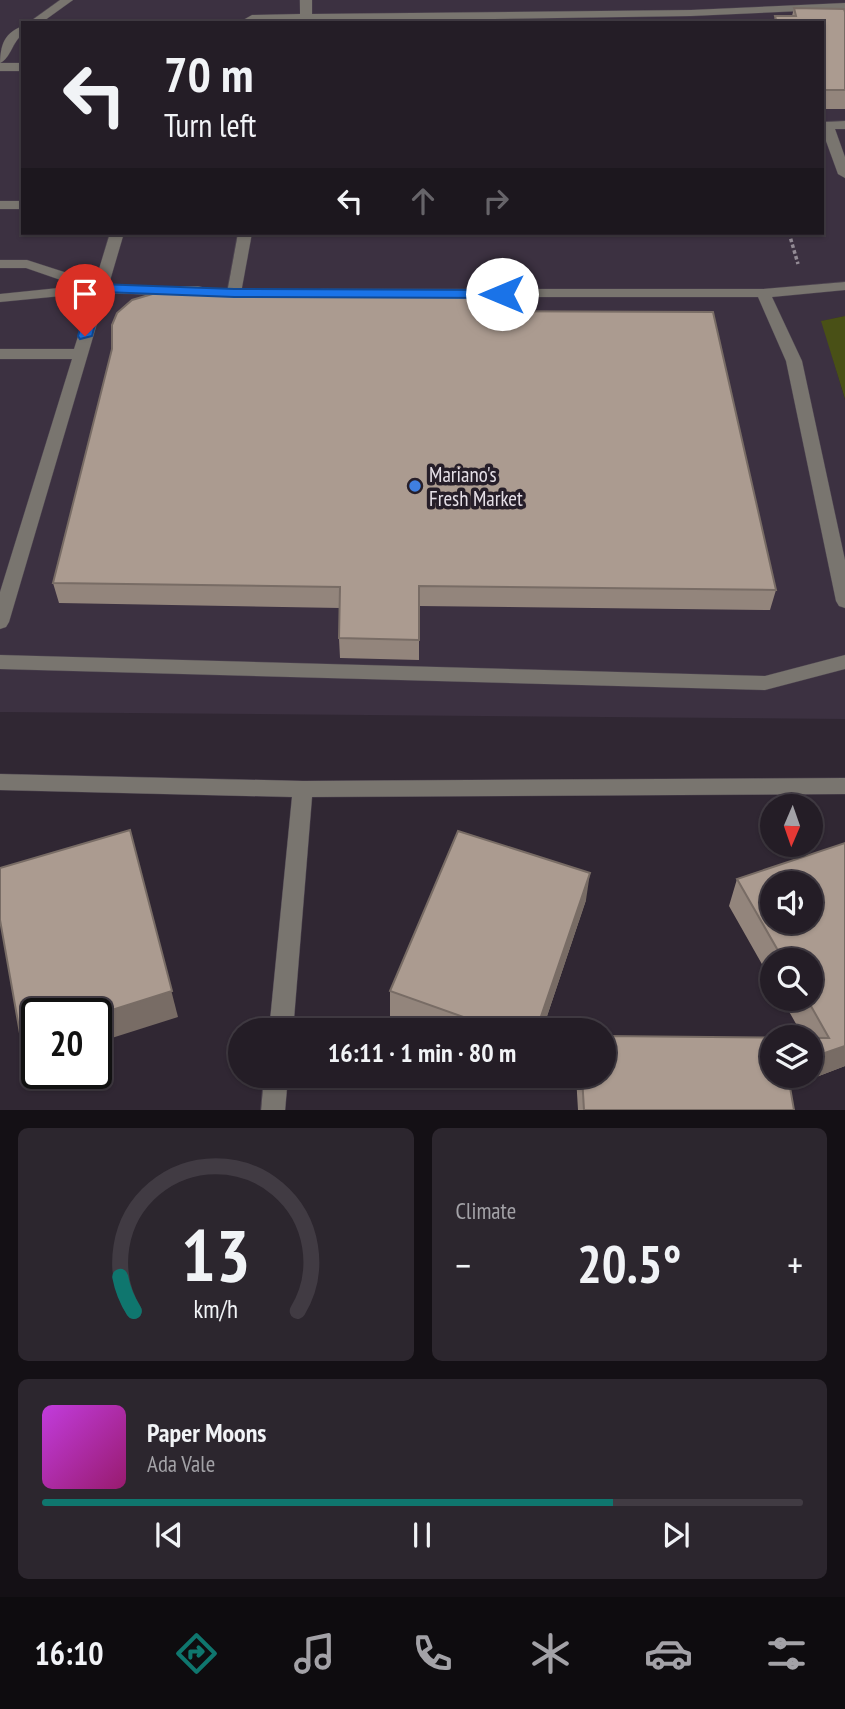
<!DOCTYPE html>
<meta charset="utf-8">
<style>
body{margin:0;font-family:"PT Sans Narrow",sans-serif;background:#2c262e;color:#f1f3f6;height:100vh;display:flex;flex-direction:column;font-size:26px;white-space:nowrap}
*{box-sizing:border-box;margin:0}
p{font-size:23px;color:#a3a2a7}
.icon{flex:none;width:38px;height:38px;fill:none;stroke:currentColor;stroke-width:2;stroke-linecap:round;stroke-linejoin:round}
.map{position:relative;height:1110px;overflow:hidden}
.panel{display:flex;flex-direction:column;gap:18px;padding:18px;background:#141015;flex:1}
.panel>*{flex:none}
.guide{position:absolute;left:21px;top:21px;width:803px;height:214px;border-radius:0px;box-shadow:0 2px 5px #0004,0 0 0 2px #413b43;background:#241d26;color:#f1f3f6;overflow:hidden}
.needle{width:46px;rotate:182deg}
.buttons{position:absolute;left:760px;top:794px;display:grid;gap:14px}
.buttons a{display:grid;place-items:center;width:63px;height:63px;border-radius:50%;background:#241d26;box-shadow:0 2px 5px #0004,0 0 0 2px #413b43;font-size:35px}
.speed{position:absolute;left:21px;top:998px;display:flex;gap:14px;font-size:35px;font-weight:700;text-align:center}
.speed>*{display:grid;place-content:center;width:91px;height:91px;border-radius:50%;background:#241d26;box-shadow:0 2px 5px #0004,0 0 0 2px #413b43;line-height:1}
.speed .limit{border:4px solid #111;border-radius:10px;background:#fff;color:#111}
.pin{position:absolute;display:grid;place-items:center;width:60px;height:60px;color:#fff;margin:-72px -30px;border-radius:50% 50% 50% 0;rotate:-45deg;box-shadow:0 0 7px #0007}
.pin .icon{rotate:45deg}
.me{position:absolute;width:77px;margin:-38px;rotate:270deg;stroke-linejoin:round;filter:drop-shadow(0 0 5px #0008)}
.turn{display:flex;align-items:center;gap:24px;height:147px;padding:0 28px;font-size:32px}
.turn .icon{width:91px;height:91px;stroke-width:2.5}
.turn b{display:block;font-size:49px;line-height:60px}
.lanes{display:flex;align-items:center;height:66px;padding:0 28px;background:#0003;justify-content:center;gap:35px;direction:ltr}
.lanes .off{opacity:.35}
.big{font-size:52px;font-weight:600;line-height:1.1}
.panel .widget{flex:1;display:flex;flex-direction:column;justify-content:center;gap:10px;min-width:0;padding:0 24px;border-radius:10px;background:#2c262e}
.panel .dial{align-items:center;gap:0}
.dial svg{height:182px;overflow:visible;fill:none;stroke:#413b43;stroke-width:7;stroke-linecap:round;text-anchor:middle}
.dial text{fill:#f1f3f6;stroke:none}
.song{display:flex;align-items:center;gap:21px}
.cover{width:84px;height:84px;border-radius:10px;background:linear-gradient(135deg,hsl(290 70% 55%),hsl(320 70% 35%))}
.played{height:7px;border-radius:4px;background:linear-gradient(90deg,#0f766e 75%,#413b43 75%)}
.keys{display:flex;justify-content:space-around;direction:ltr}
.heat{display:flex;justify-content:space-between;align-items:center;font-size:38px;direction:ltr}
.panel .tiles{flex:1;display:grid;gap:18px;grid-template-columns:1fr 1fr}
.widget:last-child{grid-column:span 2}
.trip{position:absolute;left:228px;top:1018px;width:388px;height:70px;border-radius:35px;background:#241d26;box-shadow:0 2px 5px #0004,0 0 0 2px #413b43;font-weight:600;line-height:70px;text-align:center}
.menu{display:flex;height:112px;justify-content:space-around;align-items:center;background:#0e0c0f;color:#a3a2a7}
.menu .icon{width:49px;height:49px}
.menu .current{color:#0f766e}
.menu b{font-size:32px;color:#f1f3f6}
.map>svg:first-child{display:block}
.built{fill:#3c3141;fill-rule:evenodd}
.green{fill:#495016}
.lines{fill:none;stroke-linecap:round;stroke-linejoin:round}
.minor-casing{stroke:#4d4450;stroke-width:1}
.path{stroke:#938b95;stroke-width:3.5;stroke-dasharray:3.5 2.5;stroke-linecap:butt}
.minor{fill:#79756f;fill-rule:evenodd}
.wall{fill:#93857c}
.shaded-wall{fill:#786c65}
.building{fill:#ab9b90;stroke:#786c65;stroke-width:2;fill-rule:evenodd}
.route{fill:#1a73e8;stroke:#114b97;stroke-width:2}
.shop-dot{fill:#3f7fe0;stroke:#261e29;stroke-width:2.5}
.labels{text-anchor:middle;dominant-baseline:central;stroke-width:7;stroke-linejoin:round;paint-order:stroke}
.poi-label{font-size:21px;fill:#e5dfe7;stroke:#261e29;text-anchor:start}
</style>
<div class="map">
<svg width="845" height="1111" viewBox="0 0 845 1111">
<rect width="100%" height="100%" fill="#302733"/>
<!-- built -->
<path class="built" d="M0,0H845V316L822,321L845,400V719L0,712ZM23,23H822V233H23Z"/>
<!-- green -->
<polygon class="green" points="845,316 845,399 821,321"/>
<g class="lines">
<defs>
<g id="minor">
<polygon points="60,0 73,0 41,23 28,23"/>
<polygon points="300,0 312,0 312,14 691,10 845,3 845,9 691,16 238,23 252,15 300,14"/>
<path d="M23,26V34C12,42 11,58 0,63H23V71H0C0,49 1,34 23,26Z"/>
<polygon points="845,121 845,129 835,129 845,157 845,178 838,174 822,130 823,122"/>
<rect x="0" y="201" width="23" height="8"/>
<polygon points="110,233 124,233 109,284 188,288 195,292 188,296 106,293 9,622 6,627 0,629 0,592 72,359 0,359 0,349 74,349 92,293 0,302 0,294 78,286 26,268 0,268 0,260 27,260 95,282"/>
<polygon points="238,233 252,233 241,293 234,297 227,293"/>
<polygon points="845,282 845,290 772,297 802,361 845,560 845,608 839,606 836,601 786,361 758,297 321,297 314,293 321,289 763,289"/>
<polygon points="0,655 765,676 845,655 845,669 765,690 0,669"/>
<polygon points="0,774 303,781 845,778 845,794 312,797 293,1031 269,1031 292,797 0,790"/>
<polygon points="264,1076 288,1076 285,1111 261,1111"/>
</g>
</defs>
<!-- minor casing -->
<use href="#minor" class="minor-casing"/>
<!-- path -->
<polyline class="path" points="789,233 798,264"/>
<!-- minor -->
<use href="#minor" class="minor"/>
</g>
<!-- wall -->
<g class="wall">
<polygon points="794,8 845,12 845,109 822,109 822,23 774,23 775,16 792,16"/>
<polygon points="219,292 476,311 776,590 770,610 419,606 419,660 340,658 339,638 340,608 59,603 53,583"/>
<polygon points="845,843 845,1066 790,1087 794,1110 578,1110 576,1076 604,1076 804,1038 782,999 810,999 810,961 772,961 772,982 729,906 737,879"/>
<polygon points="586,900 542,1031 431,1031 390,1017 390,991"/>
</g>
<!-- shaded-wall -->
<g class="shaded-wall">
<polygon points="130,830 178,1017 96,1043 96,1015"/>
<polygon points="590,873 586,900 542,1031 536,1031"/>
<polygon points="37,1034 37,1062 32,1064 21,1039"/>
<polygon points="845,1046 845,1066 777,1092 783,1076 810,1076 810,1058"/>
</g>
<!-- building -->
<g class="building">
<polygon points="794,8 844,9 845,12 845,90 823,90 822,23 777,23 775,16 796,16"/>
<polygon points="176,287 198,287 219,292 476,294 476,311 713,312 776,590 419,586 419,640 339,638 340,587 53,583 112,349 112,325 117,313 132,300"/>
<polygon points="130,830 172,991 96,1015 96,1013 37,1013 37,1034 21,1039 0,920 0,868"/>
<polygon points="458,831 590,873 536,1031 503,1031 390,991"/>
<path d="M845,843V1046L810,1058V1038H772V1076H788L794,1110H584L582,1076H604V1036L829,1038L807,999H810V961H784L737,879ZM772,884H810V922H772Z"/>
</g>
<!-- route -->
<polygon class="route" points="99,284 234,289 502,290 509,294 502,298 234,297 104,292 92,336 80,339 78,336 92,288"/>
<!-- markers -->
<circle class="shop-dot" cx="415" cy="486" r="7"/>
<g class="labels">
<!-- poi labels -->
<g class="poi-label">
<text x="429" y="474">Mariano's<tspan x="429" dy="24">Fresh Market</tspan></text>
</g>
</g>
</svg>
<div class="buttons">
<a><svg class="needle" viewBox="-14 -14 28 28"><path d="M0-13l5 13h-10z" fill="#e53935"/><path d="M0 13l5-13h-10z" fill="#a3a2a7"/></svg></a>
<a><svg class="icon" aria-label="sound" viewBox="0 0 24 24"><path d="M4 9h4l5-4v14l-5-4H4zM17 9q2 3 0 6"/></svg></a>
<a><svg class="icon" aria-label="search" viewBox="0 0 24 24"><circle cx="10" cy="10" r="6"/><path d="M15 15l6 6"/></svg></a>
<a><svg class="icon" aria-label="layers" viewBox="0 0 24 24"><path d="M12 4l9 5-9 5-9-5zM3 14l9 5 9-5"/></svg></a>
</div>
<div class="speed"><div class="limit">20</div></div>
<div class="pin" style="left:85px;top:336px;background:#d93025"><svg class="icon" aria-label="arrive" viewBox="0 0 24 24"><path d="M6 21V4h12l-3 4 3 4H6"/></svg></div>
<svg class="me" style="left:502px;top:294px" viewBox="-20 -20 40 40"><circle r="19" fill="#fff"/><path d="M0-13L10 11 0 6-10 11z" fill="#1a73e8"/></svg>
<div class="trip">16:11 · 1 min · 80 m</div>
<div class="guide">
<div class="turn"><svg class="icon" aria-label="left" viewBox="0 0 24 24"><path d="M17 20v-9H6M10 6l-5 5 5 5"/></svg><div><b>70 m</b>Turn left</div></div>
<div class="lanes"><svg class="icon" aria-label="left" viewBox="0 0 24 24"><path d="M17 20v-9H6M10 6l-5 5 5 5"/></svg><svg class="icon off" aria-label="ahead" viewBox="0 0 24 24"><path d="M12 20V5M6 11l6-6 6 6"/></svg><svg class="icon off" aria-label="right" viewBox="0 0 24 24"><path d="M7 20v-9h11M14 6l5 5-5 5"/></svg></div>
</div>
</div>
<section class="panel">
<div class="tiles">
<div class="widget dial"><svg viewBox="0 0 100 80">
<path d="M14 69A42 42 0 1 1 86 69"/>
<path d="M14 69A42 42 0 0 1 8 54" stroke="#0f766e"/>
<text x="50" y="56" font-size="32" font-weight="700">13</text>
<text x="50" y="72" font-size="11">km/h</text>
</svg></div>
<div class="widget"><p>Climate</p>
<div class="heat"><a>−</a><b class="big">20.5°</b><a>+</a></div>
</div>
<div class="widget">
<div class="song"><i class="cover"></i><div><b>Paper Moons</b><p>Ada Vale</p></div></div>
<div class="played"></div>
<div class="keys"><svg class="icon" aria-label="previous" viewBox="0 0 24 24"><path d="M18 5L8 12l10 7zM5 5v14"/></svg><svg class="icon" aria-label="pause" viewBox="0 0 24 24"><path d="M8 5v14M16 5v14"/></svg><svg class="icon" aria-label="next" viewBox="0 0 24 24"><path d="M6 5l10 7-10 7zM19 5v14"/></svg></div>
</div>
</div>
</section>
<nav class="menu">
<b>16:10</b>
<svg class="icon current" aria-label="directions" viewBox="0 0 24 24"><path d="M12 3l9 9-9 9-9-9zM9 14v-3h6M13 9l2 2-2 2"/></svg>
<svg class="icon" aria-label="music" viewBox="0 0 24 24"><path d="M9 18V5l10-2v13"/><circle cx="6" cy="18" r="3"/><circle cx="16" cy="16" r="3"/></svg>
<svg class="icon" aria-label="phone" viewBox="0 0 24 24"><path d="M5 4h4l2 5-3 2q2 4 5 5l2-3 5 2v4C11 20 4 13 5 4z"/></svg>
<svg class="icon" aria-label="climate" viewBox="0 0 24 24"><path d="M12 3v18M4 7l16 10M4 17L20 7"/></svg>
<svg class="icon" aria-label="car" viewBox="0 0 24 24"><path d="M5 17H2v-5l4-1 3-4h7l3 4 3 1v5h-3M9 17h6M6 11h13"/><circle cx="7" cy="17" r="2"/><circle cx="17" cy="17" r="2"/></svg>
<svg class="icon" aria-label="filters" viewBox="0 0 24 24"><path d="M4 7h16M4 17h16"/><circle cx="9" cy="7" r="2"/><circle cx="15" cy="17" r="2"/></svg>
</nav>
